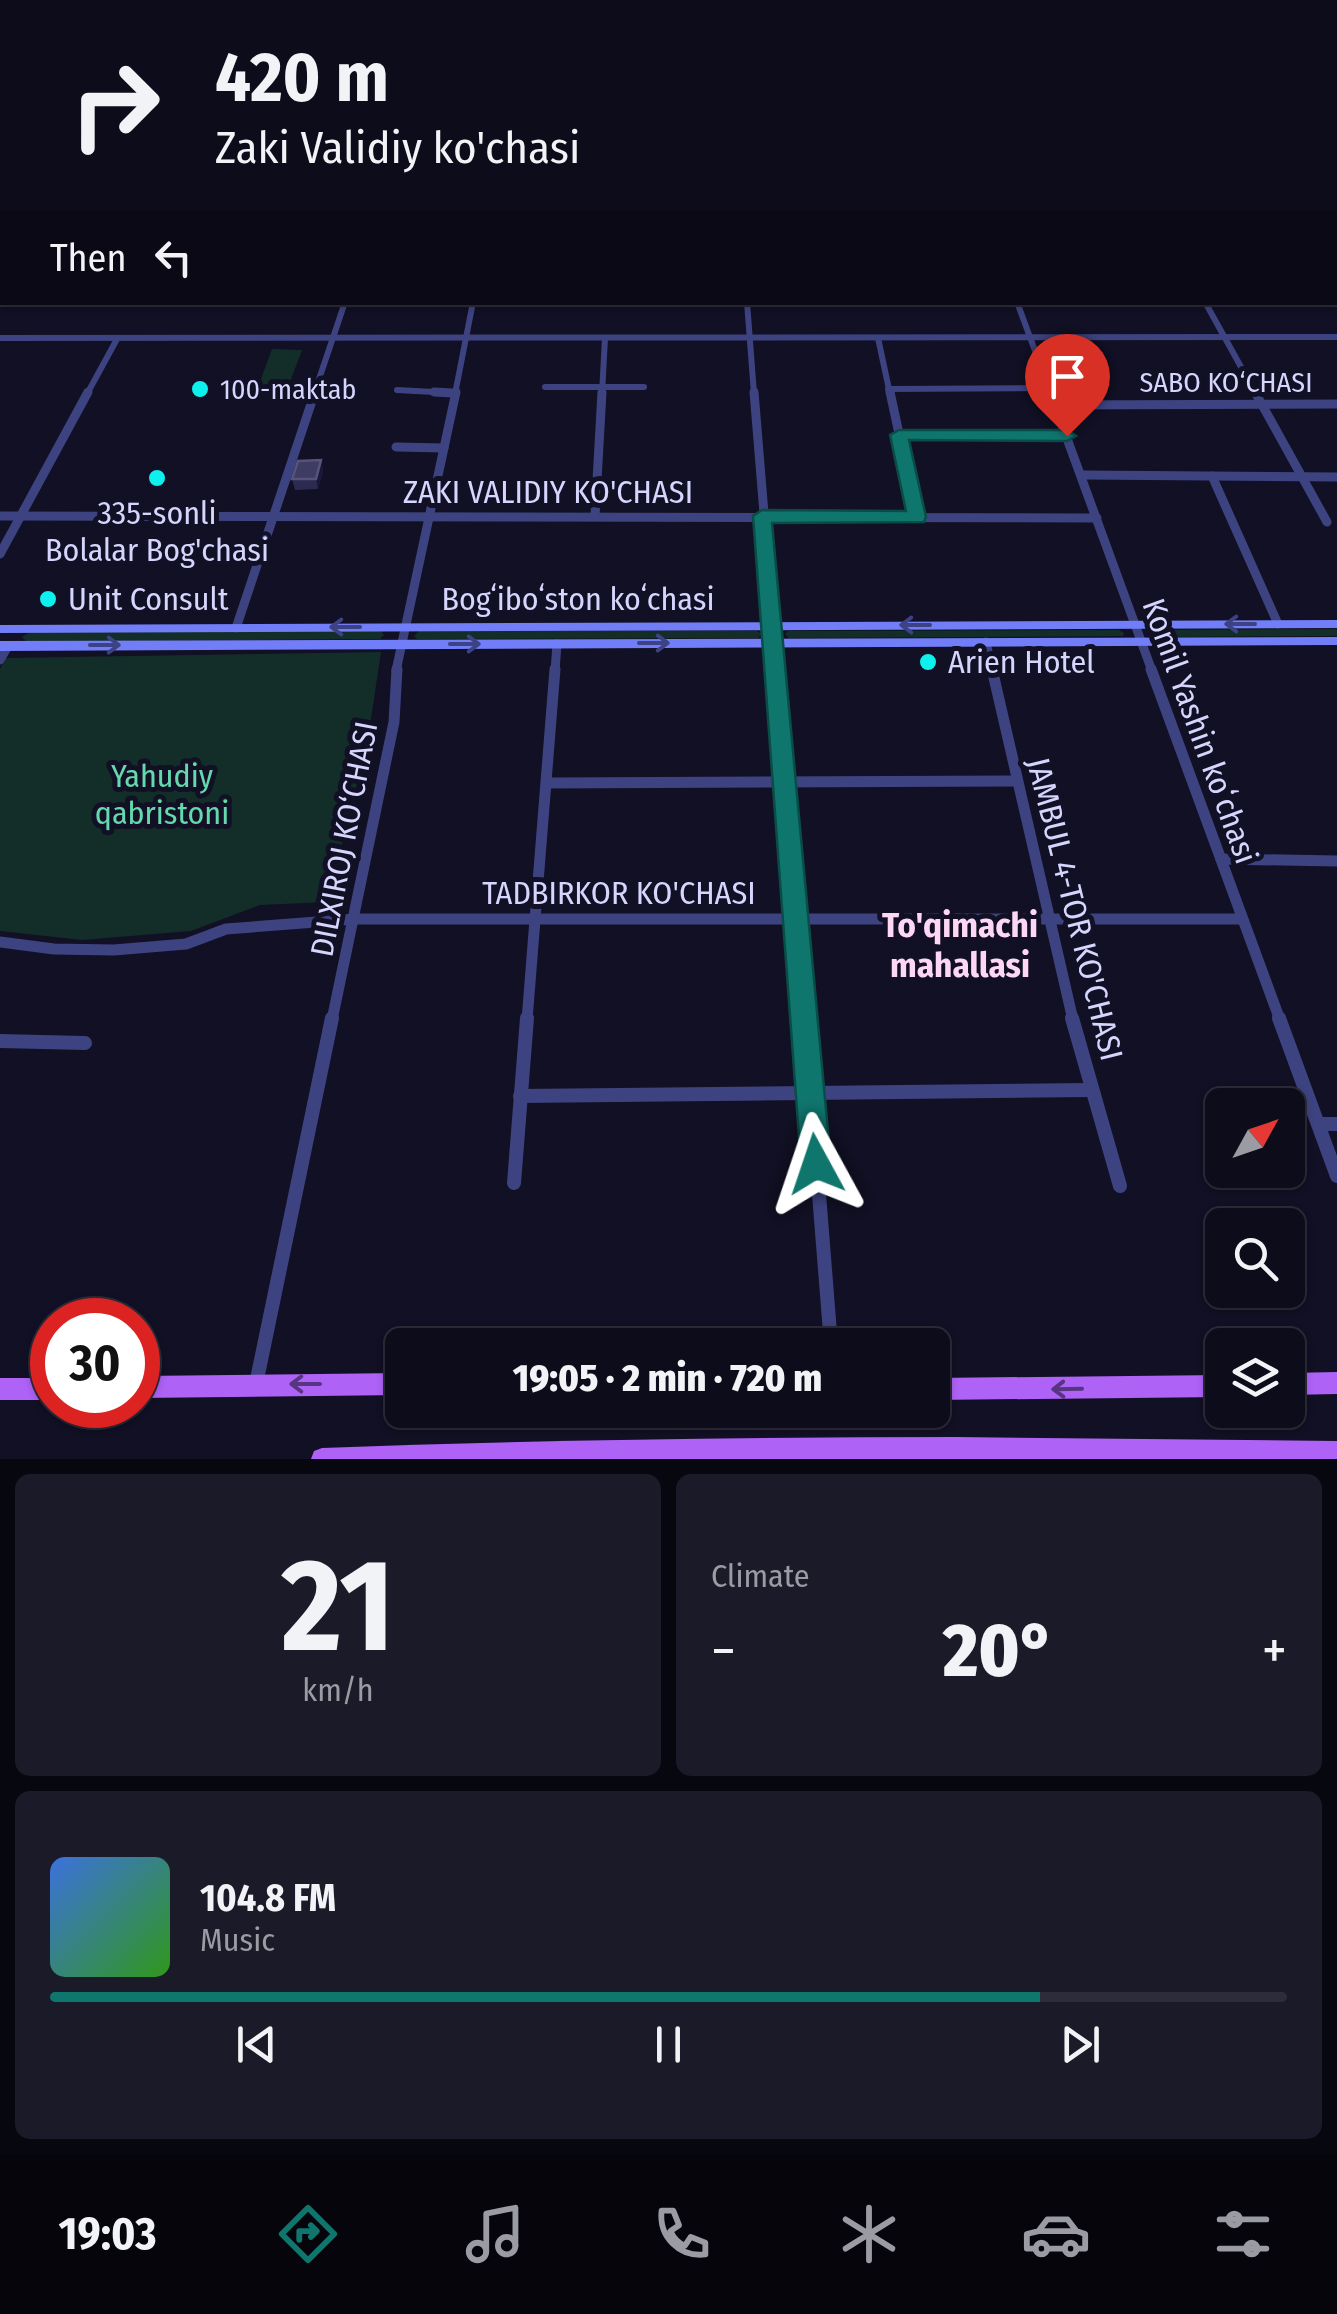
<!DOCTYPE html>
<meta charset="utf-8">
<style>
body{margin:0;font-family:"Fira Sans Condensed",sans-serif;background:#1b1a28;color:#f1f3f6;height:100vh;display:flex;flex-direction:column;font-size:38px;white-space:nowrap}
*{box-sizing:border-box;margin:0}
p{font-size:32px;color:#9a9ba3}
.icon{flex:none;width:55px;height:55px;fill:none;stroke:currentColor;stroke-width:2;stroke-linecap:round;stroke-linejoin:round}
.map{position:relative;height:1459px;overflow:hidden}
.details{display:flex;flex-direction:column;gap:15px;padding:15px;background:#07070f;flex:1}
.details>*{flex:none}
.guide{position:absolute;left:0px;top:0px;width:1338px;height:305px;box-shadow:0 2px 8px #0004,0 0 0 2px #2d2c3a;background:#0d0c1b;color:#f1f3f6;overflow:hidden}
.needle{width:65px;rotate:50deg}
.buttons{position:absolute;left:1205px;top:1088px;display:grid;gap:20px}
.buttons a{display:grid;place-items:center;width:100px;height:100px;border-radius:15px;background:#0d0c1b;box-shadow:0 2px 8px #0004,0 0 0 2px #2d2c3a;font-size:50px}
.speed{position:absolute;left:30px;top:1298px;display:flex;gap:20px;font-size:50px;font-weight:700;text-align:center}
.speed>*{display:grid;place-content:center;width:130px;height:130px;border-radius:50%;background:#0d0c1b;box-shadow:0 2px 8px #0004,0 0 0 2px #2d2c3a;line-height:1}
.speed .limit{border:15px solid #d22;background:#fff;color:#111}
.pin{position:absolute;display:grid;place-items:center;width:85px;height:85px;color:#fff;margin:-102px -42px;border-radius:50% 50% 50% 0;rotate:-45deg;box-shadow:0 0 10px #0007}
.pin .icon{rotate:45deg}
.me{position:absolute;width:110px;margin:-55px;rotate:355deg;stroke-linejoin:round;filter:drop-shadow(0 0 8px #0008)}
.turn{display:flex;align-items:center;gap:35px;height:210px;padding:0 50px;font-size:45px}
.turn .icon{width:130px;height:130px;stroke-width:2.5}
.turn b{display:block;font-size:70px;line-height:85px}
.then{display:flex;align-items:center;height:95px;padding:0 50px;background:#0003;gap:20px;font-size:38px}
.big{font-size:75px;font-weight:800;line-height:1.1}
.details .widget{flex:1;display:flex;flex-direction:column;justify-content:center;gap:15px;min-width:0;padding:0 35px;border-radius:15px;background:#1b1a28}
.details .dial{align-items:center;gap:0}
.dial b{font-size:130px;line-height:1}
.song{display:flex;align-items:center;gap:30px}
.cover{width:120px;height:120px;border-radius:15px;background:linear-gradient(135deg,hsl(220 70% 55%),hsl(110 70% 35%))}
.played{height:10px;border-radius:5px;background:linear-gradient(90deg,#0f766e 80%,#2d2c3a 80%)}
.keys{display:flex;justify-content:space-around;direction:ltr}
.heat{display:flex;justify-content:space-between;align-items:center;font-size:55px;direction:ltr}
.details .tiles{flex:1;display:grid;gap:15px;grid-template-columns:1fr 1fr}
.widget:last-child{grid-column:span 2}
.trip{position:absolute;left:385px;top:1328px;width:565px;height:100px;border-radius:15px;background:#0d0c1b;box-shadow:0 2px 8px #0004,0 0 0 2px #2d2c3a;font-weight:800;line-height:100px;text-align:center}
.tab-bar{display:flex;height:160px;justify-content:space-around;align-items:center;background:#05050b;color:#9a9ba3}
.tab-bar .icon{width:70px;height:70px}
.tab-bar .on{color:#0f766e}
.tab-bar b{font-size:45px;color:#f1f3f6}
.map>svg:first-child{display:block}
.green{fill:#132d29}
.lines{fill:none;stroke-linecap:round;stroke-linejoin:round}
.street-far4{stroke:#3d4380;stroke-width:5}
.street-far3{stroke:#3d4380;stroke-width:6}
.street-far2{stroke:#3d4380;stroke-width:9}
.street-far1{stroke:#3d4380;stroke-width:11}
.street{stroke:#3d4380;stroke-width:14}
.secondary{fill:#717ef7;fill-rule:evenodd}
.primary{fill:#ae62f6;fill-rule:evenodd}
.wall{fill:#2d2a51}
.shaded-wall{fill:#1a1837}
.building{fill:#3f3c63;stroke:#56547c;stroke-width:2.5}
.oneway{stroke:#3c4283}
.oneway2{stroke:#583582}
.route{fill:#0f766e;stroke:#0a4d48;stroke-width:2.5}
.poi-dot{fill:#0df0ed;stroke:#111024;stroke-width:4}
.labels{text-anchor:middle;dominant-baseline:central;stroke-width:10;stroke-linejoin:round;paint-order:stroke}
.far-street-label{font-size:28px;fill:#d5d5fd;stroke:#111024}
.far-poi-label{font-size:28px;fill:#d5d5fd;stroke:#111024;text-anchor:start}
.street-label{font-size:32px;fill:#d5d5fd;stroke:#111024}
.poi-label{font-size:32px;fill:#d5d5fd;stroke:#111024;text-anchor:start}
.park-label{font-size:32px;fill:#65d9ae;stroke:#111024}
.neighbourhood-label{font-size:35px;font-weight:bold;fill:#fdd7f3;stroke:#111024}
</style>
<div class="map">
<svg width="1337" height="1459" viewBox="0 0 1337 1459">
<rect width="100%" height="100%" fill="#111024"/>
<!-- green -->
<g class="green">
<polygon points="272,349 302,350 285,395 255,395"/>
<polygon points="1337,629 1337,636 1155,637 1150,634 1152,630"/>
<polygon points="380,630 384,635 380,639 27,642 22,637 30,632"/>
<polygon points="1119,630 1124,633 1123,636 789,638 785,634 788,631"/>
<polygon points="419,631 757,631 762,634 758,638 417,639 414,636"/>
<polygon points="381,652 368,739 328,902 260,905 191,931 82,940 0,931 0,669 5,658"/>
</g>
<g class="lines">
<!-- street-far4 -->
<polyline class="street-far4" points="377,2 393,0"/>
<!-- street-far3 -->
<g class="street-far3">
<polyline points="747,302 754,394"/>
<polyline points="1017,302 1051,394"/>
<polyline points="1205,302 1256,394"/>
<polyline points="0,338 1337,337"/>
<polyline points="878,338 890,394"/>
<polyline points="545,387 644,387"/>
<polyline points="888,389 1048,388"/>
<polyline points="397,390 453,393"/>
<polyline points="87,394 117,339"/>
<polyline points="314,394 345,302"/>
<polyline points="455,394 473,302"/>
<polyline points="602,394 605,338"/>
</g>
<!-- street-far2 -->
<g class="street-far2">
<polyline points="434,392 453,393"/>
<polyline points="754,392 777,671"/>
<polyline points="890,392 917,517"/>
<polyline points="1050,392 1152,671"/>
<polyline points="1255,392 1327,522"/>
<polyline points="1054,405 1337,404"/>
<polyline points="899,435 1067,436"/>
<polyline points="396,447 444,448"/>
<polyline points="1084,475 1337,477"/>
<polyline points="1212,476 1278,624"/>
<polyline points="0,516 1097,518"/>
<polyline points="595,516 602,392"/>
<polyline points="0,554 88,392"/>
<polyline points="236,628 315,392"/>
<polyline points="986,642 992,671"/>
<polyline points="0,660 8,646"/>
<polyline points="396,671 456,392"/>
<polyline points="555,671 557,644"/>
</g>
<!-- street-far1 -->
<g class="street-far1">
<polyline points="777,669 805,1020"/>
<polyline points="992,669 1073,1020"/>
<polyline points="1151,669 1280,1020"/>
<polyline points="549,783 1015,781"/>
<polyline points="1221,859 1337,861"/>
<polyline points="0,942 54,949 114,950 186,944 226,929 355,919 1241,919"/>
<polyline points="332,1020 394,722 397,669"/>
<polyline points="527,1020 555,669"/>
</g>
<!-- street -->
<g class="street">
<polyline points="805,1018 831,1345"/>
<polyline points="1072,1018 1120,1186"/>
<polyline points="1279,1018 1337,1176"/>
<polyline points="0,1041 85,1043"/>
<polyline points="520,1096 1090,1090"/>
<polyline points="1319,1124 1337,1124"/>
<polyline points="514,1183 527,1018"/>
<polyline points="256,1384 332,1018"/>
</g>
<!-- secondary -->
<g class="secondary">
<polygon points="152,0 159,0 157,2 151,2"/>
<rect x="1335" y="37" width="2" height="4"/>
<polygon points="2,204 2,212 0,213 0,205"/>
<rect x="1335" y="267" width="2" height="6"/>
<rect x="0" y="268" width="2" height="6"/>
<polygon points="1337,620 1337,628 0,633 0,625"/>
<polygon points="1337,637 1337,645 0,651 0,641"/>
</g>
<!-- primary -->
<g class="primary">
<polygon points="1337,1372 1337,1394 1288,1395 1288,1373"/>
<polygon points="402,1373 402,1395 138,1398 138,1376"/>
<polygon points="1222,1375 1222,1397 932,1400 932,1378"/>
<rect x="0" y="1378" width="52" height="22"/>
<path d="M956,1437L1337,1441V1459H311L314,1451L322,1448C533,1440 745,1437 956,1437Z"/>
</g>
</g>
<!-- wall -->
<polygon class="wall" points="321,460 323,471 318,489 295,490 292,479"/>
<!-- shaded-wall -->
<polygon class="shaded-wall" points="321,460 323,471 318,489 316,479"/>
<!-- building -->
<polygon class="building" points="321,460 316,479 292,479 298,461"/>
<!-- one-way arrows -->
<defs><path id="oneway-shaft" d="M-6 0H5M1.5-3L5.5 0L1.5 3" fill="none" stroke-width="1.6" stroke-linecap="round" stroke-linejoin="round" transform="scale(2.5)"/></defs>
<g class="oneway">
<use href="#oneway-shaft" transform="translate(1240 624) rotate(180)"/>
<use href="#oneway-shaft" transform="translate(915 625) rotate(180)"/>
<use href="#oneway-shaft" transform="translate(345 627) rotate(180)"/>
<use href="#oneway-shaft" transform="translate(654 643)"/>
<use href="#oneway-shaft" transform="translate(465 644)"/>
<use href="#oneway-shaft" transform="translate(105 645)"/>
</g>
<g class="oneway2">
<use href="#oneway-shaft" transform="translate(305 1384) rotate(-180)"/>
<use href="#oneway-shaft" transform="translate(1067 1389) rotate(179)"/>
</g>
<!-- route -->
<polygon class="route" points="899,430 1067,430 1076,436 1067,441 909,440 926,517 924,522 772,523 831,1164 826,1174 816,1179 805,1174 801,1164 753,516 762,510 906,511 890,435"/>
<!-- markers -->
<g class="poi-dot">
<circle cx="200" cy="389" r="10"/>
<circle cx="157" cy="478" r="10"/>
<circle cx="48" cy="599" r="10"/>
<circle cx="928" cy="662" r="10"/>
</g>
<g class="labels">
<!-- far-street labels -->
<g class="far-street-label">
<text x="1226" y="382">SABO KO‘CHASI</text>
</g>
<!-- far-poi labels -->
<g class="far-poi-label">
<text x="220" y="389">100-maktab</text>
</g>
<!-- street labels -->
<g class="street-label">
<text x="548" y="492">ZAKI VALIDIY KO'CHASI</text>
<text x="578" y="599">Bogʻiboʻston koʻchasi</text>
<text transform="translate(1200 731) rotate(70)">Komil Yashin koʻchasi</text>
<text transform="translate(344 839) rotate(-79)">DILXIROJ KO‘CHASI</text>
<text x="619" y="893">TADBIRKOR KO'CHASI</text>
<text transform="translate(1075 909) rotate(76)">JAMBUL 4-TOR KO'CHASI</text>
</g>
<!-- poi labels -->
<g class="poi-label">
<text x="157" y="513" text-anchor="middle">335-sonli<tspan x="157" dy="37">Bolalar Bog'chasi</tspan></text>
<text x="68" y="599">Unit Consult</text>
<text x="948" y="662">Arien Hotel</text>
</g>
<!-- park labels -->
<g class="park-label">
<text x="162" y="776">Yahudiy<tspan x="162" dy="37">qabristoni</tspan></text>
</g>
<!-- neighbourhood labels -->
<g class="neighbourhood-label">
<text x="960" y="925">To'qimachi<tspan x="960" dy="40">mahallasi</tspan></text>
</g>
</g>
</svg>
<div class="buttons">
<a><svg class="needle" viewBox="-14 -14 28 28"><path d="M0-13l5 13h-10z" fill="#e53935"/><path d="M0 13l5-13h-10z" fill="#9a9ba3"/></svg></a>
<a><svg class="icon" aria-label="search" viewBox="0 0 24 24"><circle cx="10" cy="10" r="6"/><path d="M15 15l6 6"/></svg></a>
<a><svg class="icon" aria-label="layers" viewBox="0 0 24 24"><path d="M12 4l9 5-9 5-9-5zM3 14l9 5 9-5"/></svg></a>
</div>
<div class="speed"><div class="limit">30</div></div>
<div class="pin" style="left:1067px;top:436px;background:#d93025"><svg class="icon" aria-label="arrive" viewBox="0 0 24 24"><path d="M6 21V4h12l-3 4 3 4H6"/></svg></div>
<svg class="me" style="left:816px;top:1164px" viewBox="-20 -20 40 40"><path d="M0-17L14 15 0 8-14 15z" fill="#0f766e" stroke="#fff" stroke-width="4"/></svg>
<div class="trip">19:05 · 2 min · 720 m</div>
<div class="guide">
<div class="turn"><svg class="icon" aria-label="right" viewBox="0 0 24 24"><path d="M7 20v-9h11M14 6l5 5-5 5"/></svg><div><b>420 m</b>Zaki Validiy ko'chasi</div></div>
<div class="then">Then<svg class="icon" aria-label="left" viewBox="0 0 24 24"><path d="M17 20v-9H6M10 6l-5 5 5 5"/></svg></div>
</div>
</div>
<section class="details">
<div class="tiles">
<div class="widget dial"><b>21</b><p>km/h</p></div>
<div class="widget"><p>Climate</p>
<div class="heat"><a>−</a><b class="big">20°</b><a>+</a></div>
</div>
<div class="widget">
<div class="song"><i class="cover"></i><div><b>104.8 FM</b><p>Music</p></div></div>
<div class="played"></div>
<div class="keys"><svg class="icon" aria-label="previous" viewBox="0 0 24 24"><path d="M18 5L8 12l10 7zM5 5v14"/></svg><svg class="icon" aria-label="pause" viewBox="0 0 24 24"><path d="M8 5v14M16 5v14"/></svg><svg class="icon" aria-label="next" viewBox="0 0 24 24"><path d="M6 5l10 7-10 7zM19 5v14"/></svg></div>
</div>
</div>
</section>
<nav class="tab-bar">
<b>19:03</b>
<svg class="icon on" aria-label="directions" viewBox="0 0 24 24"><path d="M12 3l9 9-9 9-9-9zM9 14v-3h6M13 9l2 2-2 2"/></svg>
<svg class="icon" aria-label="music" viewBox="0 0 24 24"><path d="M9 18V5l10-2v13"/><circle cx="6" cy="18" r="3"/><circle cx="16" cy="16" r="3"/></svg>
<svg class="icon" aria-label="phone" viewBox="0 0 24 24"><path d="M5 4h4l2 5-3 2q2 4 5 5l2-3 5 2v4C11 20 4 13 5 4z"/></svg>
<svg class="icon" aria-label="climate" viewBox="0 0 24 24"><path d="M12 3v18M4 7l16 10M4 17L20 7"/></svg>
<svg class="icon" aria-label="car" viewBox="0 0 24 24"><path d="M5 17H2v-5l4-1 3-4h7l3 4 3 1v5h-3M9 17h6M6 11h13"/><circle cx="7" cy="17" r="2"/><circle cx="17" cy="17" r="2"/></svg>
<svg class="icon" aria-label="filters" viewBox="0 0 24 24"><path d="M4 7h16M4 17h16"/><circle cx="9" cy="7" r="2"/><circle cx="15" cy="17" r="2"/></svg>
</nav>
